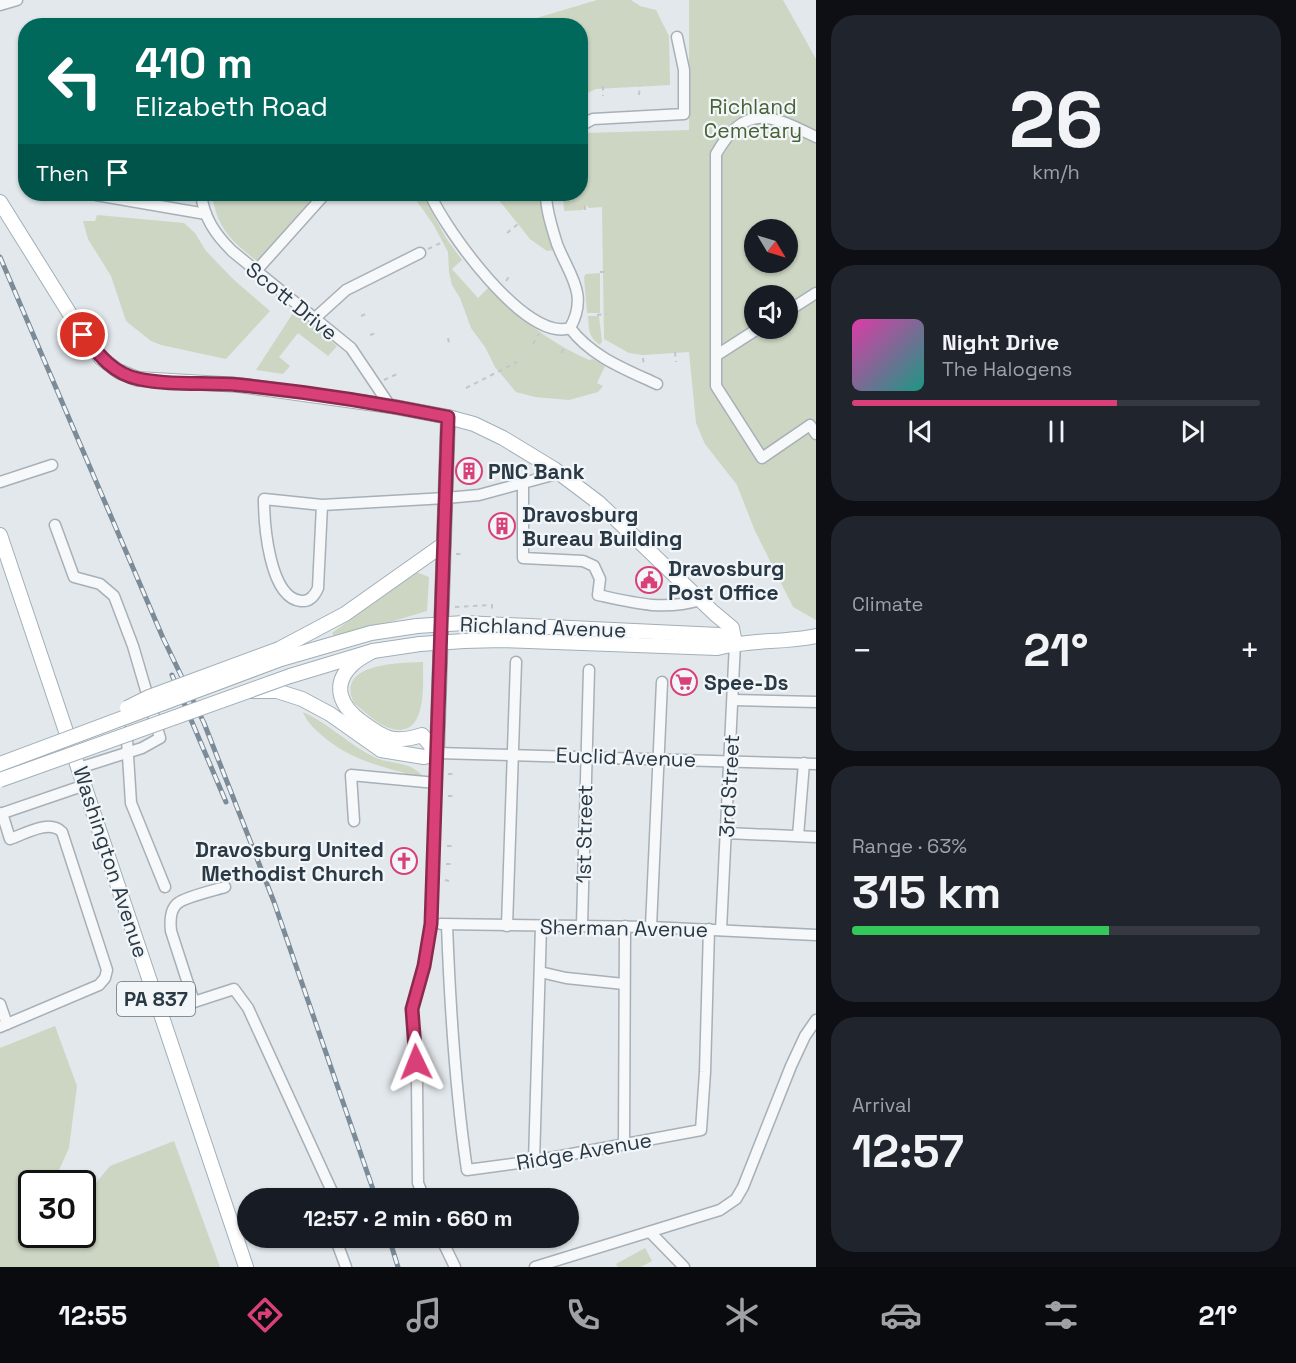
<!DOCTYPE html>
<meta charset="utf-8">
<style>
body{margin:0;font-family:"Space Grotesk",sans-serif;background:#20242c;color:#f1f3f6;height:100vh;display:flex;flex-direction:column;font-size:22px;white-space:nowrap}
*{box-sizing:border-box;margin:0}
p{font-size:20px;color:#9ea1a6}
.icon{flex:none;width:33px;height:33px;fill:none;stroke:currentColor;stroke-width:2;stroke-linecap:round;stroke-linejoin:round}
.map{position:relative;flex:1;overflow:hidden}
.side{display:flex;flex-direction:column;gap:15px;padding:15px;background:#0d0f14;width:480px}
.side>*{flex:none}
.guide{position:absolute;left:18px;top:18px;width:570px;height:183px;border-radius:24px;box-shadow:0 2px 4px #0004;background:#00695c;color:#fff;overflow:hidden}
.needle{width:39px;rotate:128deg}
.controls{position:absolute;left:744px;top:219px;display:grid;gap:12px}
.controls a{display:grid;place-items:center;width:54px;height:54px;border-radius:50%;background:#171b24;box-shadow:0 2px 4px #0004;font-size:30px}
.speed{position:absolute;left:18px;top:1170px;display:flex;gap:12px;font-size:30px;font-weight:700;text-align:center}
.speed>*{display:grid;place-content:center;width:78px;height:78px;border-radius:50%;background:#171b24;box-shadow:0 2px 4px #0004;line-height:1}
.speed .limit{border:3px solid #111;border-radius:9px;background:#fff;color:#111}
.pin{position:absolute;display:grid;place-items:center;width:51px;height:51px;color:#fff;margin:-26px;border:3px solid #fff;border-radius:50%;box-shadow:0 2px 6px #0007}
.me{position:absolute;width:66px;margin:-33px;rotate:358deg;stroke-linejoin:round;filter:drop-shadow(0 0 4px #0008)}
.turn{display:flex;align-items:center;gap:21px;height:126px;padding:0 18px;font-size:27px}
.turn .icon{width:78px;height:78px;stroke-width:2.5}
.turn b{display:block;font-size:42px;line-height:51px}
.then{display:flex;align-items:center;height:57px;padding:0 18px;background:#0003;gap:12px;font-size:22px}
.big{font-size:45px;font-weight:600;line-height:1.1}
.side .card{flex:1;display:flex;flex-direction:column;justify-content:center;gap:9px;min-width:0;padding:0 21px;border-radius:24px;background:#20242c}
.side .dial{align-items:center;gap:0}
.dial b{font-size:78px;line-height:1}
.song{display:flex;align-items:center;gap:18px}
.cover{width:72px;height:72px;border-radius:9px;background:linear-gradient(135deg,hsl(320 70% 55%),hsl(170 70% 35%))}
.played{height:6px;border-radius:3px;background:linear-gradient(90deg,#d84077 65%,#363941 65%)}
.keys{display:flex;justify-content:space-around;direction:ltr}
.heat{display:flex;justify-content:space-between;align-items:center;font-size:33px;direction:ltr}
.charge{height:9px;border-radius:4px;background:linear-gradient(90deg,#34c759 63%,#363941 0)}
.trip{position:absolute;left:237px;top:1188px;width:342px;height:60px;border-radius:30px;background:#171b24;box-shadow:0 2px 4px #0004;font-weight:600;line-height:60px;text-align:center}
.tab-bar{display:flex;height:96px;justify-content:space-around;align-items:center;background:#090b0e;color:#9ea1a6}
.tab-bar .icon{width:42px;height:42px}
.tab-bar .active{color:#d84077}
.tab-bar b{font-size:27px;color:#f1f3f6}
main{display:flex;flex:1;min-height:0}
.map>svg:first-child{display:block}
.green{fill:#ccd6c3;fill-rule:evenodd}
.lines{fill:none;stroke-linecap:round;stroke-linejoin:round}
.minor-casing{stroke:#a7b0b7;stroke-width:13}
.major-casing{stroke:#a1afb8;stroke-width:16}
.path{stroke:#c1c6cb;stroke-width:2;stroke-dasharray:4.5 4.5;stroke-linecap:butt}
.minor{stroke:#f6f8fa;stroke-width:10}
.major{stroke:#fff;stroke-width:14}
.rail-casing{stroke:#7b8b97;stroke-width:5}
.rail{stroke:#f3f6f9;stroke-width:3;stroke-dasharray:9;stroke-linecap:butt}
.major-bridge-casing{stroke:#a1afb8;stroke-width:16;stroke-linecap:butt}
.major-bridge{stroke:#fff;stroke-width:14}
.route-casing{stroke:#8c2a4d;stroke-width:15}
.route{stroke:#d84077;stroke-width:10}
.labels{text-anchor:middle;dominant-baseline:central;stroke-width:4.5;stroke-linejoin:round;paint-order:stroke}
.shield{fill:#f3f6f9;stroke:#66727b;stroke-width:1.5}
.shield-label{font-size:20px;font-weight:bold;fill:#293945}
.park-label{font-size:21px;fill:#476235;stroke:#f3f6f9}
.street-label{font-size:21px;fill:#293945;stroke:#f3f6f9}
.poi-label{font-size:21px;font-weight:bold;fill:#293945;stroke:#f3f6f9;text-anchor:start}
</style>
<main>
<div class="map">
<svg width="816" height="1267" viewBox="0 0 816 1267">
<rect width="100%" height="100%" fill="#e3e8ec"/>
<!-- green -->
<g class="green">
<polygon points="597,0 631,0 640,6 656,10 669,36 670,85 596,89 581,96 580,26 513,25"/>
<path d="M689,0H783L816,59V620L793,607L755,531L737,485L705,444L696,423L689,352L643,355L629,353L604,339L602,207L589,208L586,205L583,210L564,211L563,194H580L581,145L587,140L585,133L689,130ZM754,230H788V262H754ZM754,296H788V328H754Z"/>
<polygon points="121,194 195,194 196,200"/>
<path d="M223,194H321L259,263C235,243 220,233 213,201H208V197L219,198Z"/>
<path d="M412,194H422L446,238L462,260L452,269L478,298L489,287C520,319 549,342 589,360L593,359L605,366L597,383L603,386L598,392L569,400L535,397L516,392L495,367L485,347L471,328L460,298L452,285L449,272L448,252L433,224Z"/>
<polygon points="494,194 540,194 544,219 554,250 547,251 530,239"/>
<polygon points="97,215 184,223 195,233 206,251 233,279 270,311 226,359 161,345 151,341 126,321 111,276 88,239 83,221 95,221"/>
<polygon points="600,273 600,313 587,313 584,277 586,274"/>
<polygon points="295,310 337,346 328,356 298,333 279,357 290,366 283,374 256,370"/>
<path d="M588,316H599L602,341L600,345C588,337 589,329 588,316Z"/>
<polygon points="416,572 429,577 427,611 339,637 338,634 334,636 332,633"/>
<path d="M423,662C423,684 428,741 389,728C377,724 364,711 354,703C335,663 399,663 423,662Z"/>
<path d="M303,712C330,724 350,746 376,758C394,765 410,761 424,777L408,776L405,773C371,764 343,756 317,731C311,725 306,720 303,712Z"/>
<polygon points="55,1026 77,1086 69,1148 53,1183 32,1184 32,1234 82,1234 83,1188 95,1184 110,1166 174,1141 220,1267 0,1267 0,1048"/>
<polygon points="645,1248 652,1261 641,1267 618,1267 616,1264"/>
</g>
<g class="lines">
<defs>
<g id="minor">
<polyline points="0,5 17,0"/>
<polyline points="580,126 593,119 684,114 684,70 677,37"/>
<path d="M816,137C771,115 746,102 716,154V386L762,458L810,425L816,434"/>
<path d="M201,194C204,218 215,234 232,251L351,348L390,406"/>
<path d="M430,194C445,229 526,343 570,328C589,294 569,275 557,244C552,228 546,210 546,194"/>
<polyline points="96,195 206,214"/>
<polyline points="256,271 325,194"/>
<polyline points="788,311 816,293"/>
<polyline points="314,319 346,290 420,253"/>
<path d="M570,328C592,357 625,369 657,384"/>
<polyline points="717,355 759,328"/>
<polyline points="0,482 52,465"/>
<path d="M523,484V558L583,561L594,566L600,579L598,595C634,603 664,611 700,600"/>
<path d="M322,505L318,588C315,595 310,602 301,601C269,598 264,523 264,499L322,505L446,498L479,495L560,473"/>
<polyline points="55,525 74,577 100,584 114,596 133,646 160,738 142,748 79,768"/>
<polyline points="733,700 816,702"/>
<polyline points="72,746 113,728 120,729 127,740 131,803 165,887"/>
<polyline points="0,814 85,785"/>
<polyline points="354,821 351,775 436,783"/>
<polyline points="726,833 816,837"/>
<polyline points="798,836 804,763"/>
<polyline points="441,924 651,927 816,935"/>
<path d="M447,925C450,1007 455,1088 467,1170L534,1161L701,1130L705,1072L709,929"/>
<polyline points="582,925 589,670"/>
<polyline points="507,926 516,662"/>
<polyline points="651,927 662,682"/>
<polyline points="721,930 735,643"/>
<polyline points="540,972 566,978 624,984"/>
<path d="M194,1002L171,931C170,922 170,909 178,903C185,897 215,890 225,887"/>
<polyline points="0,1004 7,1024"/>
<polyline points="160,1013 234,989 248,1008 335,1198"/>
<path d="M0,1027L99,985L105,978L107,970L62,832C49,819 25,834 10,839L2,813"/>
<polyline points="624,1144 625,926"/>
<polyline points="534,1161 541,926"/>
<polyline points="424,1198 418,1183 417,1081 412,1009 424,966 431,924 437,753 816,764"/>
<polyline points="650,1232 684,1267"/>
<polyline points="337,1238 336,1240 346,1267"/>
<polyline points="441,1238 455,1267"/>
<polyline points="535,1267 720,1210 736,1199 743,1187 791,1066 805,1036 816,1020"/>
</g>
<g id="major">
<polyline points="0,202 83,335 101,358 118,371 138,379 239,385 390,406 448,417 474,424 503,438 554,469 599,503 714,613 732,628 735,643"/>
<polyline points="0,535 246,1267"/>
<polyline points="464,623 719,635 735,643"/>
<path d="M464,641L502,640L717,648C750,639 783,643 816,636"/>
<polyline points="279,649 345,614 444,544"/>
<path d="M373,651C366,655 358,659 353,664C330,685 341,707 362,722C385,739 394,744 422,735L437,753"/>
<polyline points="281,659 371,633 417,626"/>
<polyline points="290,676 373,651 420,644"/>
<polyline points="250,691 277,691 302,699 330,714 381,750 424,757 437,753"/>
<polyline points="437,753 448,417"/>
</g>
</defs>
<!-- minor casing -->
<use href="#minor" class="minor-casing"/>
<!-- major casing -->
<use href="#major" class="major-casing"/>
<!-- path -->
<g class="path">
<polyline points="603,86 603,96"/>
<polyline points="639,95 640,85"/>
<polyline points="585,210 585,204"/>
<polyline points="507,233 518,224"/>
<polyline points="428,249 445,241"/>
<polyline points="600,272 605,272"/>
<polyline points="506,281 511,274"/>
<polyline points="597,315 607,314"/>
<polyline points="361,316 368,313"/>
<polyline points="370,335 376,333"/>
<polyline points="448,338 449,343"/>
<polyline points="533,344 539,334"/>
<polyline points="675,352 676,362"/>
<polyline points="561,353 565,347"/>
<polyline points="643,358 644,367"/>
<polyline points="384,380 397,374"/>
<polyline points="466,388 517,362"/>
<polyline points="456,554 465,554"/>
<polyline points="455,607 492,605 492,610"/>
<polyline points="448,774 454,774"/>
<polyline points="448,796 453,796"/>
<polyline points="447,846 452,846"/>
<polyline points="446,864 453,864"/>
<polyline points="445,880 449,881"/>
</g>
<!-- minor -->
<use href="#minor" class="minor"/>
<!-- major -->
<use href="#major" class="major"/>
<defs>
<g id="rail">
<polyline points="0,257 163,638 204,723 274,902 376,1198"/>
<polyline points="172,675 226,802"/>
<polyline points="389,1238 398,1267"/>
</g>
</defs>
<!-- rail casing -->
<use href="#rail" class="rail-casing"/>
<!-- rail -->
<use href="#rail" class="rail"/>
<defs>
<g id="major-bridge">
<polyline points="417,626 464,623"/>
<polyline points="420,644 464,641"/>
<polyline points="127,708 149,697 279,649"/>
<polyline points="0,764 281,659"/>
<polyline points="0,780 290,676"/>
</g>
</defs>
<!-- major-bridge casing -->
<use href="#major-bridge" class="major-bridge-casing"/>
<!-- major-bridge -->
<use href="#major-bridge" class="major-bridge"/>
</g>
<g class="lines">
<defs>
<path id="route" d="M83,335C98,354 113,374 139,379C171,386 207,382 240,385C309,392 379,403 448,417L431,924L424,966L412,1009L416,1062"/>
</defs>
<!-- route casing -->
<use href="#route" class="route-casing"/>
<!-- route -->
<use href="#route" class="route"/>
</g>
<!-- icons -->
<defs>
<symbol id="building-ring" viewBox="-11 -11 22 22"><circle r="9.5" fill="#f3f6f9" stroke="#d84077" stroke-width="1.5"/><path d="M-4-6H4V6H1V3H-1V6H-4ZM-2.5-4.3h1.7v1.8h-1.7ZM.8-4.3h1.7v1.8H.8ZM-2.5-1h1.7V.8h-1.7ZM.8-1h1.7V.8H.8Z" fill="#d84077"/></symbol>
<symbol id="civic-ring" viewBox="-11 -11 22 22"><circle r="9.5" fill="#f3f6f9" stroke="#d84077" stroke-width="1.5"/><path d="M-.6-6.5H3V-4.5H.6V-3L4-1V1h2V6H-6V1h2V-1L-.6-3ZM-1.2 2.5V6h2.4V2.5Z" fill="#d84077"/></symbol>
<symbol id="supermarket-ring" viewBox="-11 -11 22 22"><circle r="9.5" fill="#f3f6f9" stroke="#d84077" stroke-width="1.5"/><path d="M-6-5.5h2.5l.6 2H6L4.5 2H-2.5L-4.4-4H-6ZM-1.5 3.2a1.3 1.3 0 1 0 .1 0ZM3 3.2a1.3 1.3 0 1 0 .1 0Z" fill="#d84077"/></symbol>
<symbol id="church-ring" viewBox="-11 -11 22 22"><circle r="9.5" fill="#f3f6f9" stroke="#d84077" stroke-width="1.5"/><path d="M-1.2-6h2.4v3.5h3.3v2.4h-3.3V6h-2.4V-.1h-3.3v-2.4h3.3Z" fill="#d84077"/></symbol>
</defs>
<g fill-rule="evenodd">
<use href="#building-ring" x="454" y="456" width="30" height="30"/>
<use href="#building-ring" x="487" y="511" width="30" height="30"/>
<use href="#civic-ring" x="634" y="565" width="30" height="30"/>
<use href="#supermarket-ring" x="669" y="667" width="30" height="30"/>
<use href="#church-ring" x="389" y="846" width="30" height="30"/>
</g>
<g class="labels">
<!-- shield labels -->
<rect class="shield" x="117" y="982" width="78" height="34" rx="4.5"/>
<g class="shield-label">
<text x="156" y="999">PA 837</text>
</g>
<!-- park labels -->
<g class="park-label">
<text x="753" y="106">Richland<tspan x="753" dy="24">Cemetary</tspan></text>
</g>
<!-- street labels -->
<g class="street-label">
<text transform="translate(292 301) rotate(39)">Scott Drive</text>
<text transform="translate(543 627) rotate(2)">Richland Avenue</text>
<text transform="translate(626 757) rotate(2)">Euclid Avenue</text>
<text transform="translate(729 786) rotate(-87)">3rd Street</text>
<text transform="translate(584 834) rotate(-89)">1st Street</text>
<text transform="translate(111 862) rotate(72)">Washington Avenue</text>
<text transform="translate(624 928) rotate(1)">Sherman Avenue</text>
<text transform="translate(584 1151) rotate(-10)">Ridge Avenue</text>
</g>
<!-- poi labels -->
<g class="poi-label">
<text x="488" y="471">PNC Bank</text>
<text x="522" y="514">Dravosburg<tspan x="522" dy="24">Bureau Building</tspan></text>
<text x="668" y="568">Dravosburg<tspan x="668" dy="24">Post Office</tspan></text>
<text x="704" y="682">Spee-Ds</text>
<text x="384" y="849" text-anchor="end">Dravosburg United<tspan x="384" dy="24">Methodist Church</tspan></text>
</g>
</g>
</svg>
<div class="controls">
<a><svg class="needle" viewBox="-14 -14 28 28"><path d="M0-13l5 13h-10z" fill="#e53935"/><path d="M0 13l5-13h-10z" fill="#9ea1a6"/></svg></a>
<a><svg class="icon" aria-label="sound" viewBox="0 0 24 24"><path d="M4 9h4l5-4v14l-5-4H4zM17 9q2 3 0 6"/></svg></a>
</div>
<div class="speed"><div class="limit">30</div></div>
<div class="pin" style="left:83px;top:335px;background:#d93025"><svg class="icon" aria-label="arrive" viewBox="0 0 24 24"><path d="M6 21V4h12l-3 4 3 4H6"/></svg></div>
<svg class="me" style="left:416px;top:1062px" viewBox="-20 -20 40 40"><path d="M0-17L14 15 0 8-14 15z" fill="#d84077" stroke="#fff" stroke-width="4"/></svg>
<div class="trip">12:57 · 2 min · 660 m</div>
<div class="guide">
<div class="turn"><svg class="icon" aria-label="left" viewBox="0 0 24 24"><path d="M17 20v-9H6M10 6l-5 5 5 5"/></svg><div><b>410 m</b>Elizabeth Road</div></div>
<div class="then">Then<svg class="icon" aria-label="arrive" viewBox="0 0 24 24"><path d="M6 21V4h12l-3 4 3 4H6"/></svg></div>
</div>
</div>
<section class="side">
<div class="card dial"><b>26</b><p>km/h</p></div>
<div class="card">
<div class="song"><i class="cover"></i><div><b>Night Drive</b><p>The Halogens</p></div></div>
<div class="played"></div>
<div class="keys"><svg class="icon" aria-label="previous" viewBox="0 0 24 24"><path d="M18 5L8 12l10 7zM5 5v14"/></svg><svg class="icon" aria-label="pause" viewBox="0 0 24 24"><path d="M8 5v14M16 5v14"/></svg><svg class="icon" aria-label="next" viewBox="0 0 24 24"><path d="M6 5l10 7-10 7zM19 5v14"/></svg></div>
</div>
<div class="card"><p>Climate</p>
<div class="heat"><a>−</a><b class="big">21°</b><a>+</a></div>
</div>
<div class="card"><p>Range · 63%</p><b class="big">315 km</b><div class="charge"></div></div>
<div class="card"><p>Arrival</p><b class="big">12:57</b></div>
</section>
</main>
<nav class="tab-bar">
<b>12:55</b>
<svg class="icon active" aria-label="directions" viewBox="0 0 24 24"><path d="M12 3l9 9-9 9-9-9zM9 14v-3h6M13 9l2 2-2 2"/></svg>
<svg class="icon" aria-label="music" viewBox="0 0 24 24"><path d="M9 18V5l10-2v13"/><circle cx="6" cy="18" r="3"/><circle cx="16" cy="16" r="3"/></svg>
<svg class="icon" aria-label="phone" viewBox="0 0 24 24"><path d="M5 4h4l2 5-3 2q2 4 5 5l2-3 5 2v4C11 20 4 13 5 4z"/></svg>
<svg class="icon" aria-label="climate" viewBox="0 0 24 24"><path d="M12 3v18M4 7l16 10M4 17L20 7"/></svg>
<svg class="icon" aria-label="car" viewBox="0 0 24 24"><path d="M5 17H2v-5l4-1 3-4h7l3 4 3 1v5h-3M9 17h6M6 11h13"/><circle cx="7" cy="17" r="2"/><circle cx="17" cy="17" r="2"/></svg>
<svg class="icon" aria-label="filters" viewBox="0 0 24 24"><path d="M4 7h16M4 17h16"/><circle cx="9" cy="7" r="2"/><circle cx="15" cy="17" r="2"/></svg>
<b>21°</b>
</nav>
